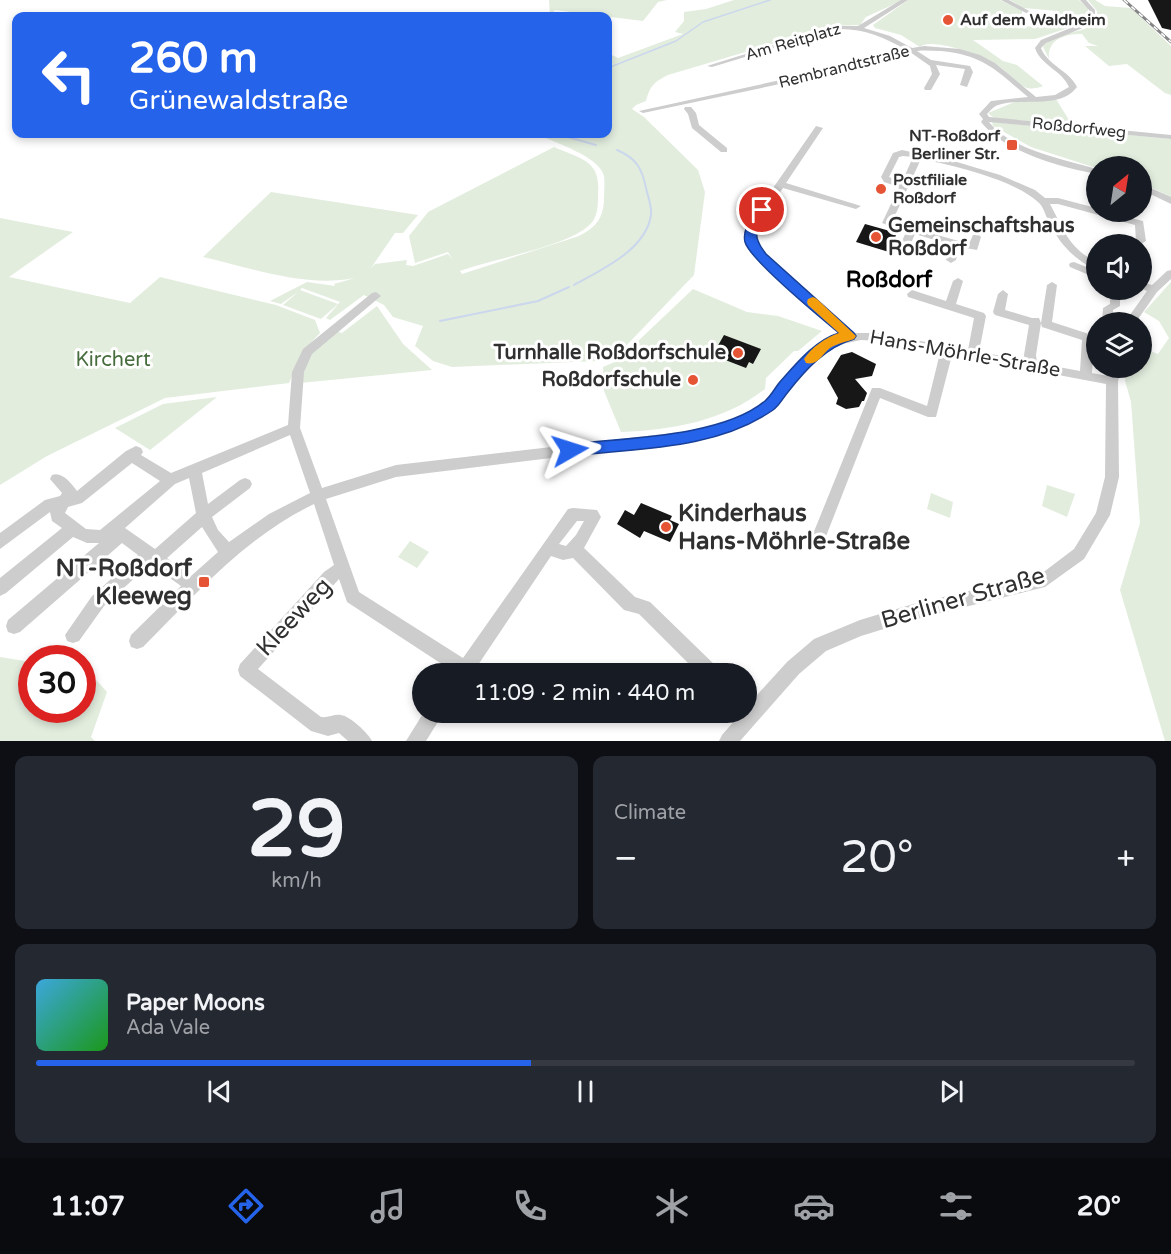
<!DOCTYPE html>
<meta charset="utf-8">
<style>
body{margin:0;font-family:"Varela Round",sans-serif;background:#242831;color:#f1f3f6;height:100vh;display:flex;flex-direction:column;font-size:22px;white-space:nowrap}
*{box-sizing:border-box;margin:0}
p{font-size:20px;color:#9ea1a6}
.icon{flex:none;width:33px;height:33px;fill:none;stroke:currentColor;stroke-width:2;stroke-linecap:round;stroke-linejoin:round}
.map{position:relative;height:741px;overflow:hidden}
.panel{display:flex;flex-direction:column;gap:15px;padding:15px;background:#0d0f14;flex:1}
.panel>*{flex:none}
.banner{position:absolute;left:12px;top:12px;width:600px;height:126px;border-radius:12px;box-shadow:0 3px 9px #0003;background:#2563eb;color:#fff;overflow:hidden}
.needle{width:39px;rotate:30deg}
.tools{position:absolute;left:1086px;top:156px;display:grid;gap:12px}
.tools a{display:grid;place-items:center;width:66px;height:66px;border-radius:50%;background:#171b24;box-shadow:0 3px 9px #0003;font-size:30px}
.speed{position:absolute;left:18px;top:645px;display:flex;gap:12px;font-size:30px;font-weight:700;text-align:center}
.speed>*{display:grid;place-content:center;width:78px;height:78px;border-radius:50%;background:#171b24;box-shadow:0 3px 9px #0003;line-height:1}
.speed .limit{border:9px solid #d22;background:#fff;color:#111}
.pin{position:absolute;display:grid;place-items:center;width:51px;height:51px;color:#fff;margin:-26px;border:3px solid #fff;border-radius:50%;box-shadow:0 2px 6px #0007}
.me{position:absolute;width:66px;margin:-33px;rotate:84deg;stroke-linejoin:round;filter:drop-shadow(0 0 4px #0008)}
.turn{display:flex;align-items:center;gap:21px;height:126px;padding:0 18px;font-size:27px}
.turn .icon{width:78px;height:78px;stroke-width:2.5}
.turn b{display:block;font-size:42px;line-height:51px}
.big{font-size:45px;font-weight:600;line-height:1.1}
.panel .widget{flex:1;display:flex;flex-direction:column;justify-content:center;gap:9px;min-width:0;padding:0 21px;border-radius:12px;background:#242831}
.panel .dial{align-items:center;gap:0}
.dial b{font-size:78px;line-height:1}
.song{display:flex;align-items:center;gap:18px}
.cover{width:72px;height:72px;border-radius:9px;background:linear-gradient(135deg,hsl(200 70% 55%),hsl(120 70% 35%))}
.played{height:6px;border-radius:3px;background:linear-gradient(90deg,#2563eb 45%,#363941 45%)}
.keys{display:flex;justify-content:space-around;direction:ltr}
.heat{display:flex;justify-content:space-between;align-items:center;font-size:33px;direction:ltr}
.panel .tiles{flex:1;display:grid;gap:15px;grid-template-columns:1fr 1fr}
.widget:last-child{grid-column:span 2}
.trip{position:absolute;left:412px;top:663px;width:345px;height:60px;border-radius:30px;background:#171b24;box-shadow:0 3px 9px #0003;font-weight:600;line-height:60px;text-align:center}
.tab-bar{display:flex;height:96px;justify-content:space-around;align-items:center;background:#090b0e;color:#9ea1a6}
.tab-bar .icon{width:42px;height:42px}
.tab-bar .active{color:#2563eb}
.tab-bar b{font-size:27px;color:#f1f3f6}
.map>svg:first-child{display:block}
.green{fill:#e2edde}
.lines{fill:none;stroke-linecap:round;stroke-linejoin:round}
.stream-far1{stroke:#cbd7ec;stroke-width:1.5}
.stream{stroke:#cbd7ec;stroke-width:2}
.building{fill:#171717}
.minor{fill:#cdcdcd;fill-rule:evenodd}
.rail-casing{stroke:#858585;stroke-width:3}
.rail{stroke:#fff;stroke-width:1.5;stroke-dasharray:5;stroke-linecap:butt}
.route{fill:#2563eb;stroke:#184099;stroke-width:1.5}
.slow{fill:#f59e0b}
.poi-dot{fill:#e55434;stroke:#fff;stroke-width:2}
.labels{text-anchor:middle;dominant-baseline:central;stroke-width:6;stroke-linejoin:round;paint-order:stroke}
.far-poi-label{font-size:16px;font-weight:bold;fill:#303030;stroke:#fff;text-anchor:start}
.far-street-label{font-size:16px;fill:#303030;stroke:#fff}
.poi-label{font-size:20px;font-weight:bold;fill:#303030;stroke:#fff;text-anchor:end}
.street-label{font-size:20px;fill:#303030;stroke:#fff}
.park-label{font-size:20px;fill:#476c3d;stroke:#fff}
.quarter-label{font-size:22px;font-weight:bold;fill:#000;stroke:#fff}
.near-poi-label{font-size:24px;font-weight:bold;fill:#303030;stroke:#fff;text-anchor:start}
.near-street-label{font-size:24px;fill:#303030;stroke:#fff}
</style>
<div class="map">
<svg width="1171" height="741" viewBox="0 0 1171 741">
<rect width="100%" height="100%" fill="#fff"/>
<!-- green -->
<g class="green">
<polygon points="549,0 667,0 658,2 643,21 555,10 550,16"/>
<path d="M734,0H903L866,17L860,25L833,26L668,75C654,82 650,86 646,101L636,105L632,109L644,117L698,170L705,192L694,275L622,350L598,361L452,367L433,361L415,346L423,326L393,317L384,305L364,295L330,320L326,318L340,302L302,288L300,290L338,304L321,319L283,305L298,292L281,304L270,301L307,282L335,286L334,284L355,278C305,288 252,268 203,257L271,192L418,215L403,233H395L371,268L375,264L407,260L406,265L413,266L448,254L453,260L448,252L415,263L409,236L428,212L554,147C581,159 601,160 598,194C598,204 598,213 593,221C575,246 490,259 460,271L462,274L579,236C596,227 603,219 604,200C604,192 605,183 604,176C599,156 555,143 537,134H608V53L618,58L683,34L675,32L684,21V12L706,9Z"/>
<path d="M908,0H1000L1022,10V14L1011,24C1028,28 1050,29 1057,11L1023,8L1010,0H1079L1088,8V15L1080,24L1035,39L973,40L1003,61L1017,65L1043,86C1038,88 1030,90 1025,87C1014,83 1006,70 996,64C983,55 930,37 920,47L901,35L875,28L873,25Z"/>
<path d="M1088,0H1095L1105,6L1131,8L1171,46V95L1165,93L1127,64L1109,66L1085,46H1098L1089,43L1082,34C1065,34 1047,39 1049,59L1043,47C1054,28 1085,37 1097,20V11Z"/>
<polygon points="1056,99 1072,125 994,118 988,113 1017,101"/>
<polygon points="992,122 1171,139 1171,197 1142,183 1142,166 1096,168 1031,147 993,126"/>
<polygon points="0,218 73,232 9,277 130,303 160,277 276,305 315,320 320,333 303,351 289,383 165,398 47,456 0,485"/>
<polygon points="1171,282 1171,741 1165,741 1120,590 1140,523 1131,402 1125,381 1127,368 1142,368 1142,348 1158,354 1169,338 1159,321 1144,312"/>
<path d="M693,289L747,312L778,316L822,331L798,351H794L766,378L765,389C724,421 673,430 621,432L604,391L603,367L617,361Z"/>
<polygon points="377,306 403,344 432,370 300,383 311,352 333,330 342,333"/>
<polygon points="217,397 150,450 115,428 163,404"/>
<polygon points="1047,485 1075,494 1067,517 1042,506"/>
<polygon points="931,493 953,502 950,518 927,509"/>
<polygon points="410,541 429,552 417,568 398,557"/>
<polygon points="0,657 31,662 32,710 82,710 83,671 88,671 107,692 91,737 95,741 0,741"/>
</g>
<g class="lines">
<!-- stream-far1 -->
<polyline class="stream-far1" points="608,68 676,41 703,22 770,0"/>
<!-- stream -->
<g class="stream">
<polyline points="557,134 596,145"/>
<path d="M574,285C601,270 646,250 651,215C652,206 648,197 646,188C642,168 636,158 617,150"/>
<polyline points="440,321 538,301 569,287"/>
</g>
</g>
<!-- building -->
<g class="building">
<polygon points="1148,0 1171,0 1171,30 1162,28"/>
<polygon points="865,224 897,233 889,252 856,242"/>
<polygon points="724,335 761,349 753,364 749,362 746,368 715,356 718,350 716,349"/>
<polygon points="852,352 876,364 872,376 855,379 867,393 864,401 862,401 859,407 846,409 836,404 838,398 827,378 841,355"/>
<polygon points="641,503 672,516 670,520 679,524 670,542 644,531 640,538 617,524 625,510 634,515"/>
</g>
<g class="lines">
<!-- minor -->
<g class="minor">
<path d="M901,0H908L864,28L890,36L912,48L924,46L960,49L980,55L995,63L1036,97L1055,95L1069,87C1062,70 1041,66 1035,48L1041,40L1085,22L1090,17L1089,10L1080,0H1086L1095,10V19L1090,25L1046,43L1041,48C1048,66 1069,70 1077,87C1060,110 1022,97 998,105C994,106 990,111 987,114L989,117L1171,135V139L989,122C1011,150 1063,159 1096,169V174C1060,167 1004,152 981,122L983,119L979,114L991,101L1028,97C997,71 984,55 941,51C933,51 925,50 917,51L931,60L970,66L973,72L967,87L960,85L965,69L936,65L940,74L931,90H925L924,88L932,74L930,66L910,52L832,73L643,113L639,111L831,69L905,49C884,37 862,28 837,29L712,67L707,66L835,26H858Z"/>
<polygon points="1001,0 1009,0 1031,12 1026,13"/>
<polygon points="685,107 691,107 696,113 699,125 727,148 727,152 721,152 692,128 688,114 684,109"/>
<path d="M816,126L823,128L786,183L861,206L856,209L783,188L756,227V242L766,255L854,333H878L968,350L974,318L908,297L907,294L912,290L946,301L953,281L958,278L963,281L956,304L984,313L986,316L979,352L1025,360L1024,355L1029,325L995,315L993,312L998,294L1003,290L1008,294L1005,310L1032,318H1039L1041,323L1047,285L1052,282L1057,285L1052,322L1092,335L1094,338L1092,373L1108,376L1110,368H1122L1118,381L1119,477L1110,515L1084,559L1045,587L913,620L861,636L826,651L799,674L740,741H719L722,735L742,712H747V706L787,662L814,639L860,620L913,604L1041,574L1074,549L1096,513L1105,477L1106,384L952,355L936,417H928L880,398L823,544L818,546L813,544L811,539L872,388H880L927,406L940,353L878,341L861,340L838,345L827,351L807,368L777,406L769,413L754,421L708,439L396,477L326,499L359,592L463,658L568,509L573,508L597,510L601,517L584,548L635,597L650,602L718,668L720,674H699L639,614L624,610L573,558L563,560L551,556L472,674H454V672L347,602L339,579L258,669L321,717C328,718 334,714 341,715C350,716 369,734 372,741H348L339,733L328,736L311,731L240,676L238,670L240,664L324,572L334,565L314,504C244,538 196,594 143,647L137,649L131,647L129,641L131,635L181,586L150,564L104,606L79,641L73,643L67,641L65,635L92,596L138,555L122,543L20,632L14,634L8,632L6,626L8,620L99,543H87L73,537L6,593L0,596V578L62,528L52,521L50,512L0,549V533L45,500L60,496L62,493L50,479L52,475C62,471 71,483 77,491L126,451L136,446L141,448L143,452L141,455L171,473L288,425L292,372L303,349L372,293L376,292L381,296L312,354L304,372L300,428L322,488L396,465L707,429L745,414L760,406L808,352L830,339L842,335L758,259L746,242V227ZM1041,323L1042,327L1082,340L1080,371L1037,363L1036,355ZM290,435L310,493L269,514L229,542L218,530L212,517L250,488L252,484L250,480L245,478L240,480L208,504L202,473ZM132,463L160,481L100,530L86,529L65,513L68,507L82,503ZM189,478L196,513L155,549L125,528L175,484ZM577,521H584L576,535L566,546L559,544ZM202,527L218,552L191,576L167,558Z"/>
<path d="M902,150L957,162L1000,175L1035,190L1045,198H1058L1096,208V212H1108L1143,221L1146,241L1141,244L1136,241L1135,225L1058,204H1050C1064,230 1068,247 1096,262V269L1092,268C1072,257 1059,243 1049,222C1045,215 1044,207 1038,202C1015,180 952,165 921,159L892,222L969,244L973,235H979L981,237L977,250L960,247L956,260L951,263L946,260L951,245L915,234L908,250H900L899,248L906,232L882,223L899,187L884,182L881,177L893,153ZM903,156L913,157L902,182L889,177L899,157Z"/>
<polygon points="1142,184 1171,197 1171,204 1142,190"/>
<polygon points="1074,262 1096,271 1096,278 1070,267 1069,265 1070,263"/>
<polygon points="1171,270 1171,279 1157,292 1136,322 1125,322 1147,291 1142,289 1142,282 1152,285 1167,271"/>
<polygon points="1110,290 1120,290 1120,306 1113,310 1112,322 1102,322 1103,308 1110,304"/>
<polygon points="424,712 444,712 426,741 406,741"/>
</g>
<defs>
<polyline id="rail" points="1124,0 1171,42"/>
</defs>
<!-- rail casing -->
<use href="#rail" class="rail-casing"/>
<!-- rail -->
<use href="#rail" class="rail"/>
</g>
<!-- route -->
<path class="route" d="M762,207L767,210C756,229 751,235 766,254L854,333L856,336L854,339C826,347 806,369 788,392C783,398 779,406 773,410C715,450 638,448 570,456L565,455L563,450L565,446L570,444C625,438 722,437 765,401C771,396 775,388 779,383C795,365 815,340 839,333C821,318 750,260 745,242C742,229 752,218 758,208Z"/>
<!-- slow -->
<path class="slow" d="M813,297L817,299L856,336L854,339C846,342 838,343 830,348C822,354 818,366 806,363L804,359C812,347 825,338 839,333L808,305L807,302L808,299Z"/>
<!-- markers -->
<g class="poi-dot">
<circle cx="948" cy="20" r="6"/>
<rect x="1006" y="139" width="12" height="12" rx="3"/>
<circle cx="881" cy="189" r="6"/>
<circle cx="876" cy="237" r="6"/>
<circle cx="738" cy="353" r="6"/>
<circle cx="693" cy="380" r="6"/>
<circle cx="666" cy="527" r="6"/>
<rect x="198" y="576" width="12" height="12" rx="3"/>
</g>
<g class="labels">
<!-- far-poi labels -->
<g class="far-poi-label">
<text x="960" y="20">Auf dem Waldheim</text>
<text x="1000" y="136" text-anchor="end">NT-Roßdorf<tspan x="1000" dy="18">Berliner Str.</tspan></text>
<text x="893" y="180">Postfiliale<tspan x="893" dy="18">Roßdorf</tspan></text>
</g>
<!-- far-street labels -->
<g class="far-street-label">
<text transform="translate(793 42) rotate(-16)">Am Reitplatz</text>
<text transform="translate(844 67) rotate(-14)">Rembrandtstraße</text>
<text transform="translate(1079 128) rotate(6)">Roßdorfweg</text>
</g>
<!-- poi labels -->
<g class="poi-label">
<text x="888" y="226" text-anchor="start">Gemeinschaftshaus<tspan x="888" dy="23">Roßdorf</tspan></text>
<text x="726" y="353">Turnhalle Roßdorfschule</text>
<text x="681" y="380">Roßdorfschule</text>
</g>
<!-- street labels -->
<g class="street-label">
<text transform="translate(965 354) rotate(10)">Hans-Möhrle-Straße</text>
</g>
<!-- park labels -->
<g class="park-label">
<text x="113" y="360">Kirchert</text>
</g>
<!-- quarter labels -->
<g class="quarter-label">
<text x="889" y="280">Roßdorf</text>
</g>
<!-- near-poi labels -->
<g class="near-poi-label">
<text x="678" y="513">Kinderhaus<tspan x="678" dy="28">Hans-Möhrle-Straße</tspan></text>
<text x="192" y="568" text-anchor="end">NT-Roßdorf<tspan x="192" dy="28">Kleeweg</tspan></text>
</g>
<!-- near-street labels -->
<g class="near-street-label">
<text transform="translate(963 598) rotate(-16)">Berliner Straße</text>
<text transform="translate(294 617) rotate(-47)">Kleeweg</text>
</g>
</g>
</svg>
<div class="tools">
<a><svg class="needle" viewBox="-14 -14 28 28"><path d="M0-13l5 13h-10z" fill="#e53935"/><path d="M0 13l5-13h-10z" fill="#9ea1a6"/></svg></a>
<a><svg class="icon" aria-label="sound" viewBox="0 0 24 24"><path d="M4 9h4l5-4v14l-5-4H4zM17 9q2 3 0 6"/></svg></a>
<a><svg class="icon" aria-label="layers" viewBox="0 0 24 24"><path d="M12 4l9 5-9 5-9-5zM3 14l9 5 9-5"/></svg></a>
</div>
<div class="speed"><div class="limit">30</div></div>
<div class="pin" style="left:762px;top:210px;background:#d93025"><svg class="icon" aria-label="arrive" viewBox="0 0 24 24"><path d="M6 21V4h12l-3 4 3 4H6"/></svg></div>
<svg class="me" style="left:570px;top:450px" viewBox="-20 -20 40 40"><path d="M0-17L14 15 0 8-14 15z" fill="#2563eb" stroke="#fff" stroke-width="4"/></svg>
<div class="trip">11:09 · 2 min · 440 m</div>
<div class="banner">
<div class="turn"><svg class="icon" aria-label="left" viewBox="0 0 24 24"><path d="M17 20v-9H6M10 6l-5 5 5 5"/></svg><div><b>260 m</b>Grünewaldstraße</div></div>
</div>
</div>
<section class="panel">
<div class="tiles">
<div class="widget dial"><b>29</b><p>km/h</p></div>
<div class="widget"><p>Climate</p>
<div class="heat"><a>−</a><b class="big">20°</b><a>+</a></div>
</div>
<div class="widget">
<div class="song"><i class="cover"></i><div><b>Paper Moons</b><p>Ada Vale</p></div></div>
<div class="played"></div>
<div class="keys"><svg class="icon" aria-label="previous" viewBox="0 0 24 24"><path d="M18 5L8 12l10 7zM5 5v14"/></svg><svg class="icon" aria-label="pause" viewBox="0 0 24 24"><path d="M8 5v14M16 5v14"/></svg><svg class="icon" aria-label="next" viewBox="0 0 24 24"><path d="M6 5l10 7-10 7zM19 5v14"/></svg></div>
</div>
</div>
</section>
<nav class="tab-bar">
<b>11:07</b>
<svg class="icon active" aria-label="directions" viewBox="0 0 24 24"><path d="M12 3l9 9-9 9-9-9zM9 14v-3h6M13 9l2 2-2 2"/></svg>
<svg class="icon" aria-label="music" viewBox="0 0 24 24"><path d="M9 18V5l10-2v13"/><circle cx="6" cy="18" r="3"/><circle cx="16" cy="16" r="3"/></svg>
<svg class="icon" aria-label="phone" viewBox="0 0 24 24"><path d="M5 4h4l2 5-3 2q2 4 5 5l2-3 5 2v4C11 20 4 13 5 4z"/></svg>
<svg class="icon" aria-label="climate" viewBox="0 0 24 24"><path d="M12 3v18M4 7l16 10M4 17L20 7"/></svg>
<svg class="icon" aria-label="car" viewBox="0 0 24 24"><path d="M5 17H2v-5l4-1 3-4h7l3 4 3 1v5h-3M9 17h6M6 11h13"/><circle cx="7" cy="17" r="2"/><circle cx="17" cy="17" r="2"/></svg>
<svg class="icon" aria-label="filters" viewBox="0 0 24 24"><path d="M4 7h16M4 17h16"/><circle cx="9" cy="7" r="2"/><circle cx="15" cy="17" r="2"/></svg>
<b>20°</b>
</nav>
